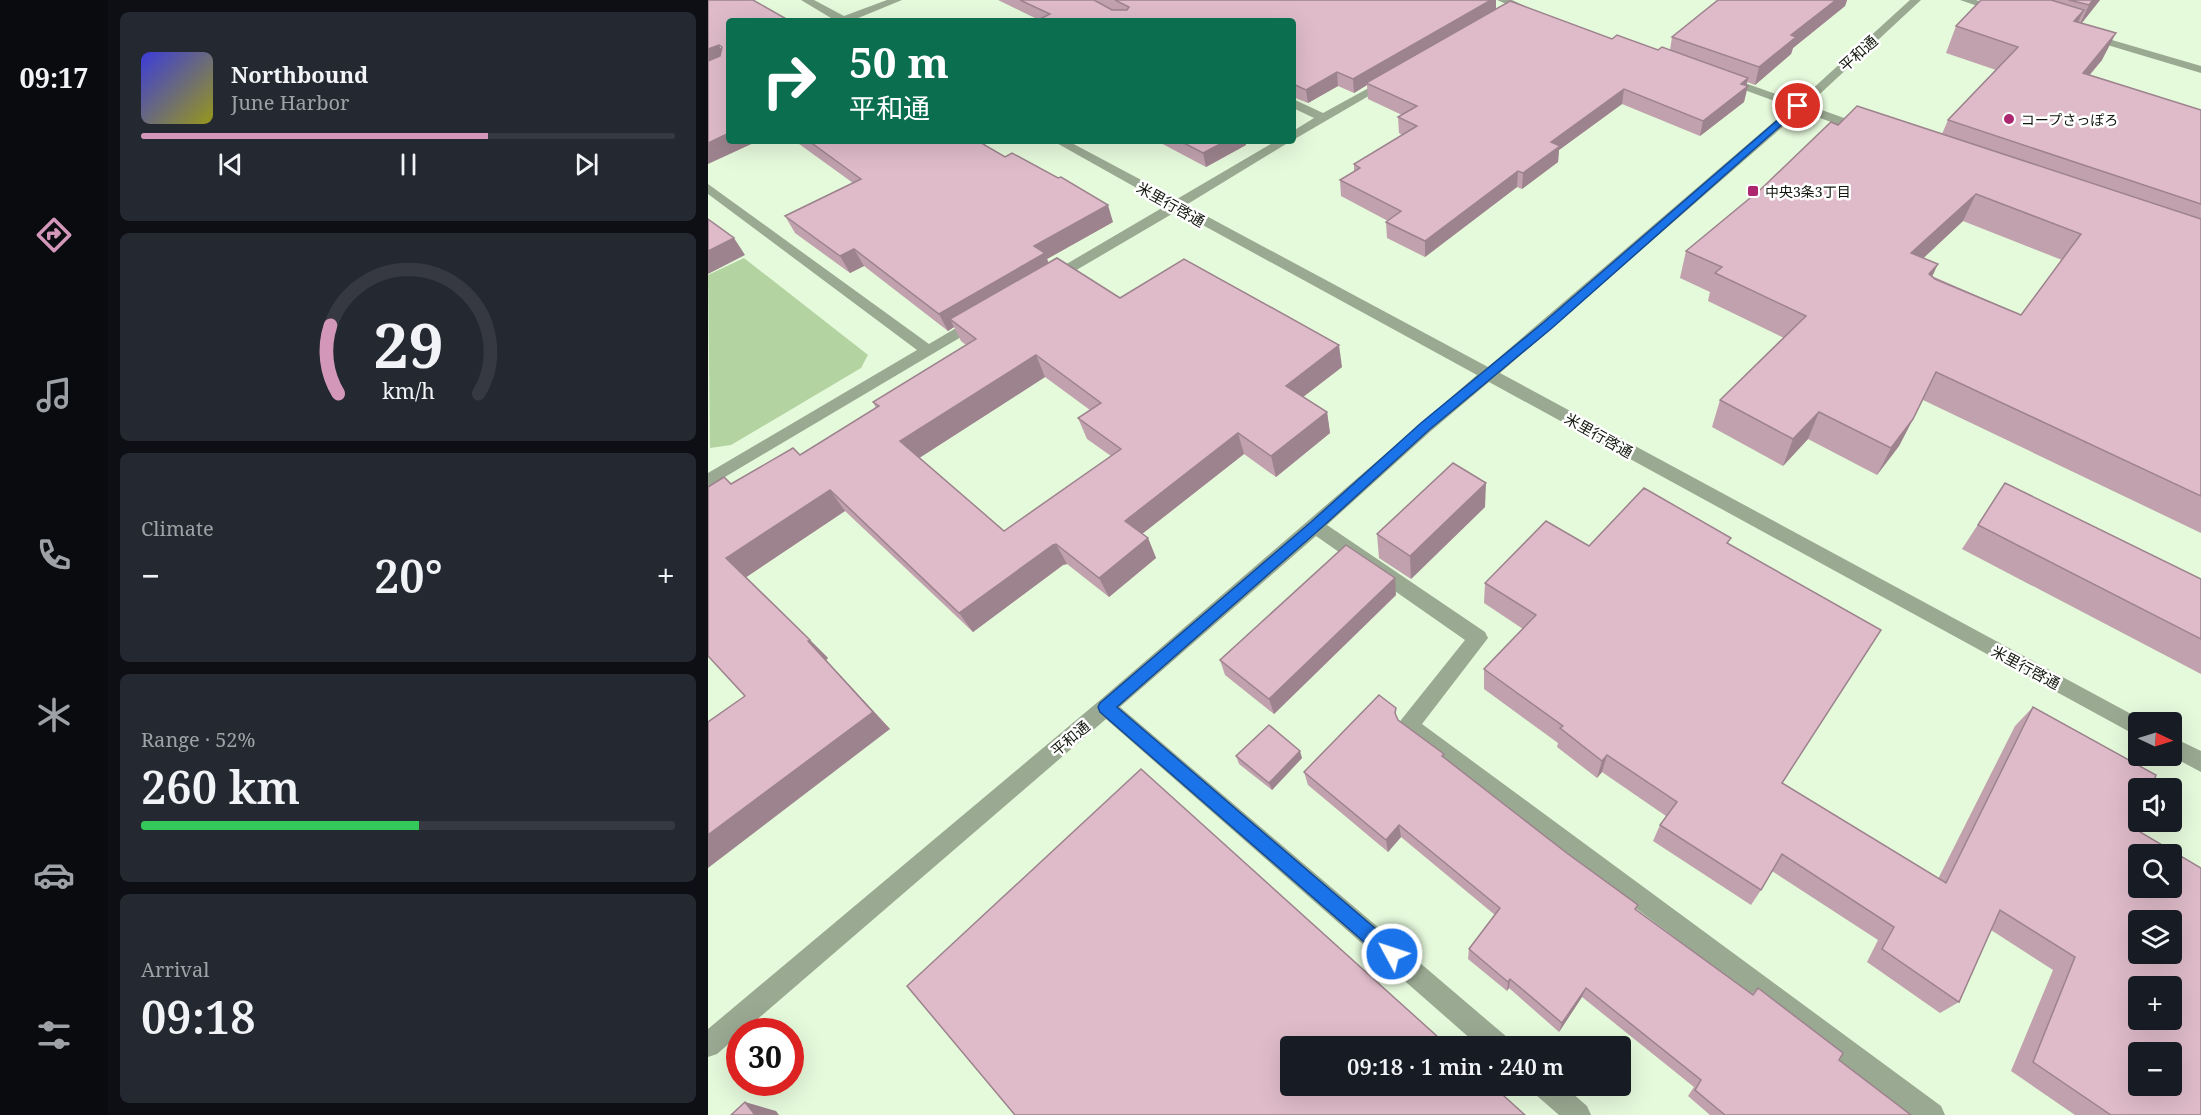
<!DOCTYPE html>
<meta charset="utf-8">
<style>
body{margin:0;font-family:"Noto Serif","Noto Sans JP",serif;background:#242831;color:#f1f3f6;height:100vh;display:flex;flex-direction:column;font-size:22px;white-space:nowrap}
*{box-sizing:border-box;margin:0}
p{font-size:20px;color:#9ea1a6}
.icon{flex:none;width:33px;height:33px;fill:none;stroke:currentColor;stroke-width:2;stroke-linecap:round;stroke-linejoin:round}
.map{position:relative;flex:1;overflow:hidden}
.drawer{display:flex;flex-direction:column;gap:12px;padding:12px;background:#0d0f14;width:600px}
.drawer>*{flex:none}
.top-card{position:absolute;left:18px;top:18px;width:570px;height:126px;border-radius:6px;box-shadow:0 6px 24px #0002;background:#0b6e4f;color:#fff;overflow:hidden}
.needle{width:39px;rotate:94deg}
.buttons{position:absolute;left:1420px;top:712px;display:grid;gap:12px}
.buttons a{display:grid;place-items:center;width:54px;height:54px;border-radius:6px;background:#171b24;box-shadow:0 6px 24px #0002;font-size:30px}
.speed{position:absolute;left:18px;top:1018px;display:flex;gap:12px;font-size:30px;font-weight:700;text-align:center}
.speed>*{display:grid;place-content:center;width:78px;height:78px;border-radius:50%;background:#171b24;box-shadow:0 6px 24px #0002;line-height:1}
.speed .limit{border:9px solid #d22;background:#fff;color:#111}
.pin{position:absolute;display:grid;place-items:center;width:51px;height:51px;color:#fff;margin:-26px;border:3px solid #fff;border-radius:50%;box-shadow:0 2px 6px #0007}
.me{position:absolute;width:66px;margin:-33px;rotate:310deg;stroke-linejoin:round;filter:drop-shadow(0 0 4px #0008)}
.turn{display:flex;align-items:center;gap:21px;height:126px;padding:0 24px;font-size:27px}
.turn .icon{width:78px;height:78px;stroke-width:2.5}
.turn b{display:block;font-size:42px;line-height:51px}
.big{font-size:45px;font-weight:600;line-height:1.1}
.drawer .tile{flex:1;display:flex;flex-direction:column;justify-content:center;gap:9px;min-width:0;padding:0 21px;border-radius:9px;background:#242831}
.drawer .dial{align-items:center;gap:0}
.dial svg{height:156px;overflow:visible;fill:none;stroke:#363941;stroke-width:7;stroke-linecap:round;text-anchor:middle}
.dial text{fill:#f1f3f6;stroke:none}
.song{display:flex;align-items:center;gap:18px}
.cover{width:72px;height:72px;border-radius:9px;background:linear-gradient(135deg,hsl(240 70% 55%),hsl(60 70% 35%))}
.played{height:6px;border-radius:3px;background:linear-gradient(90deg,#d297b9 65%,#363941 65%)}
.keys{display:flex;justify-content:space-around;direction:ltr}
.heat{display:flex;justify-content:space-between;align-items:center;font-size:33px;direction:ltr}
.charge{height:9px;border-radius:4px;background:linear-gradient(90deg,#34c759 52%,#363941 0)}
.trip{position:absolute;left:572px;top:1036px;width:351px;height:60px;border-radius:6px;background:#171b24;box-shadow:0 6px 24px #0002;font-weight:600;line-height:60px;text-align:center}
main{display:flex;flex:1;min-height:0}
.tabs{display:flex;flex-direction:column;width:108px;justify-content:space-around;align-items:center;background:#090b0e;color:#9ea1a6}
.tabs .icon{width:42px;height:42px}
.tabs .selected{color:#d297b9}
.tabs b{font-size:27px;color:#f1f3f6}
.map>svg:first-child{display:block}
.green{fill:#b3d3a1}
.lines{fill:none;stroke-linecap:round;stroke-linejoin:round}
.minor{fill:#9aa992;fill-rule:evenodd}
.wall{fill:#c0a1ad;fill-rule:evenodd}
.shaded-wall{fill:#9c838d}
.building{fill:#dfbbc9;stroke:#9c838d;stroke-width:1.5;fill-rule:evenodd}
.route{fill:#1a73e8;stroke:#114b97;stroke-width:1.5}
.poi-dot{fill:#ac276f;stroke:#fff;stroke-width:2}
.labels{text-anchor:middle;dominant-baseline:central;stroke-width:5;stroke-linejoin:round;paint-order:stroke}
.far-poi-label{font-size:14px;fill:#11170d;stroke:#fff;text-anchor:start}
.street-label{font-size:15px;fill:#11170d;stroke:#fff}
</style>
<main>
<nav class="tabs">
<b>09:17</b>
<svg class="icon selected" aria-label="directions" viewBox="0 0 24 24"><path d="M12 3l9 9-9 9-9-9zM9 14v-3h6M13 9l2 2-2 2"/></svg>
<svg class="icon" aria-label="music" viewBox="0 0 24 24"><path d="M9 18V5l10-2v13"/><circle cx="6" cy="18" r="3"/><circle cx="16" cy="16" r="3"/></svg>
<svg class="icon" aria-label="phone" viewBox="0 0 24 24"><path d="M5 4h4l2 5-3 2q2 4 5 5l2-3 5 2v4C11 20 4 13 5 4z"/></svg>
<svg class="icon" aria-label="climate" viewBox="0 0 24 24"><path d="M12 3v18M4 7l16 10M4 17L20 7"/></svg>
<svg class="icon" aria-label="car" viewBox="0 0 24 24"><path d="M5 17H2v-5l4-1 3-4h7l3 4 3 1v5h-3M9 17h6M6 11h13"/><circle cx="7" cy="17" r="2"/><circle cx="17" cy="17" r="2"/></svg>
<svg class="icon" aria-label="filters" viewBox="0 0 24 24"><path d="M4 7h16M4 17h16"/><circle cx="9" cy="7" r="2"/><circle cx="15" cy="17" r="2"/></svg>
</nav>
<section class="drawer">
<div class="tile">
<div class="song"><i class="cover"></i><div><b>Northbound</b><p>June Harbor</p></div></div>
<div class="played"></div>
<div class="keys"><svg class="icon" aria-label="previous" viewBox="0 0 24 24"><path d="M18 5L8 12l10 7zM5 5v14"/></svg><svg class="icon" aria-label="pause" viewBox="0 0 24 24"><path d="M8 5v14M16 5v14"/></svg><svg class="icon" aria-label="next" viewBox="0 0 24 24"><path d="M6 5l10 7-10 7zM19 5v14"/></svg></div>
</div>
<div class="tile dial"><svg viewBox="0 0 100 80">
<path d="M14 69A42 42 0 1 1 86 69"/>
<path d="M14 69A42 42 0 0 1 10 34" stroke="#d297b9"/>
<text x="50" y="56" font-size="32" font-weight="700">29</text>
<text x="50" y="72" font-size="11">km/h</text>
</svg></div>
<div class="tile"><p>Climate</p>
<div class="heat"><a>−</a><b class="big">20°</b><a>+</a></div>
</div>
<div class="tile"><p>Range · 52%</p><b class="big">260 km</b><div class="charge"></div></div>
<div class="tile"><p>Arrival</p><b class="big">09:18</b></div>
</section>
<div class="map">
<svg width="1493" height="1115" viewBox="0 0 1493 1115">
<rect width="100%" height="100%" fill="#e5f9db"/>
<!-- green -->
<polygon class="green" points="36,258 160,355 153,368 23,445 2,448 0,275"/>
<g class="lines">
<!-- minor -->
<g class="minor">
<polygon points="93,0 106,0 136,16 179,0 194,0 143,21 128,21"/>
<polygon points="789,0 804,0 828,11 827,13 819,13"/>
<polygon points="1202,0 1213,0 1100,105 1161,127 1161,133 1153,133 1093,111 792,373 1438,722 1431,723 1431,737 781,382 723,431 619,525 777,632 780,638 714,724 1233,1106 1237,1115 1203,1115 693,732 690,726 693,720 757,640 608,536 412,707 800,1038 803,1047 772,1047 398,719 9,1054 0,1057 0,1029 391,701 769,375 469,211 348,282 338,282 336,279 338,276 459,205 345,141 360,141 469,199 568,141 583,141 478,205 780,367 1083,107 1012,81 1012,77 1020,77 1090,102"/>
<polygon points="1252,0 1268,0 1298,11 1293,14"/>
<polygon points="1380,33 1493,66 1493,73 1376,38 1375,36"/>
<polygon points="679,78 685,81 683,83 585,140 585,131 606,118 585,108 585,99 615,113"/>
<polygon points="0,184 221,344 265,318 270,316 277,321 275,324 0,487 0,473 209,350 0,194"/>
<polygon points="1464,737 1493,751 1493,772 1463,756"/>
<polygon points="824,1086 856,1086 879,1106 883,1115 851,1115 828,1095"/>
</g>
</g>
<!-- wall -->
<g class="wall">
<polygon points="290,0 788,0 788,9 950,50 962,50 964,37 1010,0 1139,0 1137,6 1085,48 1083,54 1047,85 1039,82 1036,102 992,136 914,104 851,150 850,162 814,189 809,187 717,257 679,238 678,222 680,221 633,196 632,180 646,171 646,164 694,135 691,133 690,117 694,115 660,99 659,85 646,93 630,86 600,103 585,97 585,21 331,20"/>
<path d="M1273,0H1392L1373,23L1394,60L1381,75L1493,110V533L1215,400L1191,446L1169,475L1100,439L1075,466L1004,427L1012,400L1076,338L1000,301L1002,292L972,278L978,251L1130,125L1234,134L1240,120L1288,70L1238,53L1248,26ZM1255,221L1354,260L1313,315L1224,276L1215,258Z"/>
<path d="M87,141H270L405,222L339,259L341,263L412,298L634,367L595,397L619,412L622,433L568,477L536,454L434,534L440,538L448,558L401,597L359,564L355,565L265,632L137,511L38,577L120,658L118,660L182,729L37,696L23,484L92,455L168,408L165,402L258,345L253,341L246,327L240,331L156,266L142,273L87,233L77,216L145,183ZM337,377L382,410L370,418L379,439L403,456L296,531L211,458Z"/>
<polygon points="449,141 537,141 538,145 498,167"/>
<polygon points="1297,483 1493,579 1493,674 1254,549"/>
<polygon points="777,507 703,579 671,558 669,534"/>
<polygon points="1021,544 1074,783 1230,879 1307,726 1325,707 1427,829 1493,1115 1367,1115 1303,1071 1345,970 1283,930 1251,1002 1232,1013 1159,962 1170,940 1064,871 1053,890 1043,905 945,841 952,825 958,816 894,772 889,778 849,747 850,743 776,689 776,669 815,629 776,603 777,583 881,546"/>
<polygon points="688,595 566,714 517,675 512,660"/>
<polygon points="688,708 688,716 690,720 736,758 928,910 1043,994 1050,988 1131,1060 1203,1115 1002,1115 980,1096 986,1087 874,997 851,1032 801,988 799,991 760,959 761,949 787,915 693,837 680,852 600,785 596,772"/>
<polygon points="528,756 594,758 564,790 531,764"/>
</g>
<!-- shaded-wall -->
<g class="shaded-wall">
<polygon points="783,0 788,0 788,11 658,83 659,85 646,93 645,79"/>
<polygon points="1128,0 1139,0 1137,6 1085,48 1083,54 1047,85 1051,67 1083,35"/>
<polygon points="1385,0 1392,0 1370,28 1381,5"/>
<polygon points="1376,10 1363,36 1366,21"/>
<polygon points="1408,33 1394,60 1361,100 1375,73"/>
<polygon points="11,45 20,61 0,69 0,49"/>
<polygon points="629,72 630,86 600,103 598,90"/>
<polygon points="1040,78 1038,88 1040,86 1036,102 992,136 995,121"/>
<polygon points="916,89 914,104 851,150 850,162 814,189 815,173 843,142"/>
<polygon points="21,133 21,141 50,141 0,164 0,143"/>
<polygon points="518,141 537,141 538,145 498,167 495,153"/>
<polygon points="810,171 809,187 717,257 717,241"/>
<polygon points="1268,194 1255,221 1191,281 1203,253"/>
<polygon points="400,205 405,222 339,259 343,270 242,319 246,327 240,331 231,314 326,246"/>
<polygon points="26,238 37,255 0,274 0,251"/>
<polygon points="146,249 156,266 142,273 132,256"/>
<polygon points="1230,264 1217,292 1221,274"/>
<polygon points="631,345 634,367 582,407 578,386"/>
<polygon points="328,355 337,377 205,462 192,441"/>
<polygon points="619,412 622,433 568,477 563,456"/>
<polygon points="1111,412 1100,439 1075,466 1085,439"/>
<polygon points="1205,419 1191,446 1169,475 1183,448"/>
<polygon points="530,433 536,454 425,541 417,521"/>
<polygon points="778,483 777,507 703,579 702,556"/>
<polygon points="122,490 137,511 37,578 18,558"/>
<polygon points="440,538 448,558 401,597 391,578"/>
<polygon points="348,544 359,564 355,565 265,632 251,613 345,545"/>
<polygon points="687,578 688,595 566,714 561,699"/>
<polygon points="102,640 120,658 118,660 182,729 0,868 0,835 100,641"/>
<polygon points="592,751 594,758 564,790 561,783"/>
<polygon points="899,755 894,772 889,778 894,761"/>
<polygon points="691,825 693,837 680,852 678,840"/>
<polygon points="802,979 801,988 799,991 800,982"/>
<polygon points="878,988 874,997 851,1032 854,1023"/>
<polygon points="37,1102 68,1111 71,1115 47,1115"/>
</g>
<!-- building -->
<g class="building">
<polygon points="0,0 45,0 82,21 21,21 21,133 0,143 0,61 12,56 14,47 11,45 0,49"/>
<polygon points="312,0 386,0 404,10 419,10 421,7 407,0 783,0 645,79 629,72 598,90 585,84 585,21 328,21 342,14"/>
<polygon points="1010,0 1128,0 1083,35 1088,37 1051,67 964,37"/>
<polygon points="1273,0 1343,0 1376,10 1366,21 1408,33 1375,73 1493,110 1493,204 1240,120 1310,47 1248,26"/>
<polygon points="1361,0 1385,0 1381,5"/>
<polygon points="802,1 904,39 909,35 950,50 954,47 1040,78 1033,84 1040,86 995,121 916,89 843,142 852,146 815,173 810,171 717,241 678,222 693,211 632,180 652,168 646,164 709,126 690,117 709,106 658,83"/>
<path d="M1149,106L1493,219V496L1228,372L1205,419L1183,448L1111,412L1085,439L1012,400L1098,316L1007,273L1014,267L978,251L1053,189L1123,122L1130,125ZM1268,194L1373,234L1313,315L1227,279L1221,274L1230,264L1203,253Z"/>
<polygon points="101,141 270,141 297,157 304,153 350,178 353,177 400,205 326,246 337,253 231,314 146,249 132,256 77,216 153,179"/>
<polygon points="472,141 518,141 495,153"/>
<polygon points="0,219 26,238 0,251"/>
<path d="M349,258L412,298L476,259L631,345L578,386L619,412L563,456L530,433L417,521L440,538L391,578L348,544L345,545L251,613L122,490L18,558L102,640L100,641L165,712L0,835V722L37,696L0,656V487L16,477L23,484L85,448L92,455L171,406L165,402L268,339L242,319ZM328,355L393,403L370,418L413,449L296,531L192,441Z"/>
<polygon points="745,463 778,483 702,556 669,534"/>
<polygon points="1297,483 1493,579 1493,639 1270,525"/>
<path d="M936,488L1023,538L1019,543L1173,630L1074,783L1238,883L1325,707L1448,775L1443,789H1431V819L1427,829L1493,868V1115H1403L1325,1062L1367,957L1292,910L1251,1002L1174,949L1186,927L1074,854L1053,890L952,825L969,802L899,755L894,761L852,728L855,726L776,669L828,615L777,583L838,521L881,546ZM1431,855H1464V888H1431ZM1431,921H1464V954H1431ZM1431,987H1464V1020H1431ZM1431,1053H1464V1086H1431Z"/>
<polygon points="638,545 687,578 561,699 512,660"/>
<polygon points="671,695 688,708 687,713 690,720 736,754 734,756 860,854 930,905 927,909 1045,995 1050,988 1135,1053 1131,1060 1203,1115 1017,1115 987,1090 993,1080 878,988 854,1023 802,979 800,982 761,949 792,908 691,825 678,840 596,772"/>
<polygon points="561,725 592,751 561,783 528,756"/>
<polygon points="433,769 741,1047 582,1047 582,1086 785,1086 817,1115 307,1115 199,986"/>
<polygon points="37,1102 47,1115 23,1115"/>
</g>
<!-- route -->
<polygon class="route" points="1087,105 1095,106 844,328 721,430 612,529 409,707 690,948 693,954 690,961 684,963 678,961 392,712 390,707 392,703 603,522 713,423 836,322"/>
<!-- markers -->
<g class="poi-dot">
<circle cx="1301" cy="119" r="6"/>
<rect x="1039" y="185" width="12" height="12" rx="3"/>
</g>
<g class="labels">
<!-- far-poi labels -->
<g class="far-poi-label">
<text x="1313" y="119">コープさっぽろ</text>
<text x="1057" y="191">中央3条3丁目</text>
</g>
<!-- street labels -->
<g class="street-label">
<text transform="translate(1150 53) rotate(-42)">平和通</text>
<text transform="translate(463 204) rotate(29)">米里行啓通</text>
<text transform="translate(891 435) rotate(29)">米里行啓通</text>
<text transform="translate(1318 667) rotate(28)">米里行啓通</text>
<text transform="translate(362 738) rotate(-40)">平和通</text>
</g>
</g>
</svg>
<div class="buttons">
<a><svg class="needle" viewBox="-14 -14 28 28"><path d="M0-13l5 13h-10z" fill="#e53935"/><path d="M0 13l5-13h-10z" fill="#9ea1a6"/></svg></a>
<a><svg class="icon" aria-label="sound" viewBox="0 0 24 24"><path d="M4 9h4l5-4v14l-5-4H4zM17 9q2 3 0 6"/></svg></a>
<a><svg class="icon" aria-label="search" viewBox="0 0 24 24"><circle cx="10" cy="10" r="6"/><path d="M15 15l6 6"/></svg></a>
<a><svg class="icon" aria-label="layers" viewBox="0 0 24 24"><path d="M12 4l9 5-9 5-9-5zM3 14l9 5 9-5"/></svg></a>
<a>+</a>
<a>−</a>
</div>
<div class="speed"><div class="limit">30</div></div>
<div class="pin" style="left:1090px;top:106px;background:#d93025"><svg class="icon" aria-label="arrive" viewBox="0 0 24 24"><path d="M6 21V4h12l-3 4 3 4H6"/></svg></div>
<svg class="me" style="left:684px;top:954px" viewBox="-20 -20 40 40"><circle r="17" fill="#1a73e8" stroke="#fff" stroke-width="3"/><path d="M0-11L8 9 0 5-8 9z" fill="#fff"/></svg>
<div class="trip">09:18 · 1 min · 240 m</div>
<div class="top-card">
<div class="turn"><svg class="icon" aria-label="right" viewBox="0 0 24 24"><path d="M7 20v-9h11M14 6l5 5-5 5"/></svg><div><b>50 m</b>平和通</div></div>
</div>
</div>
</main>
